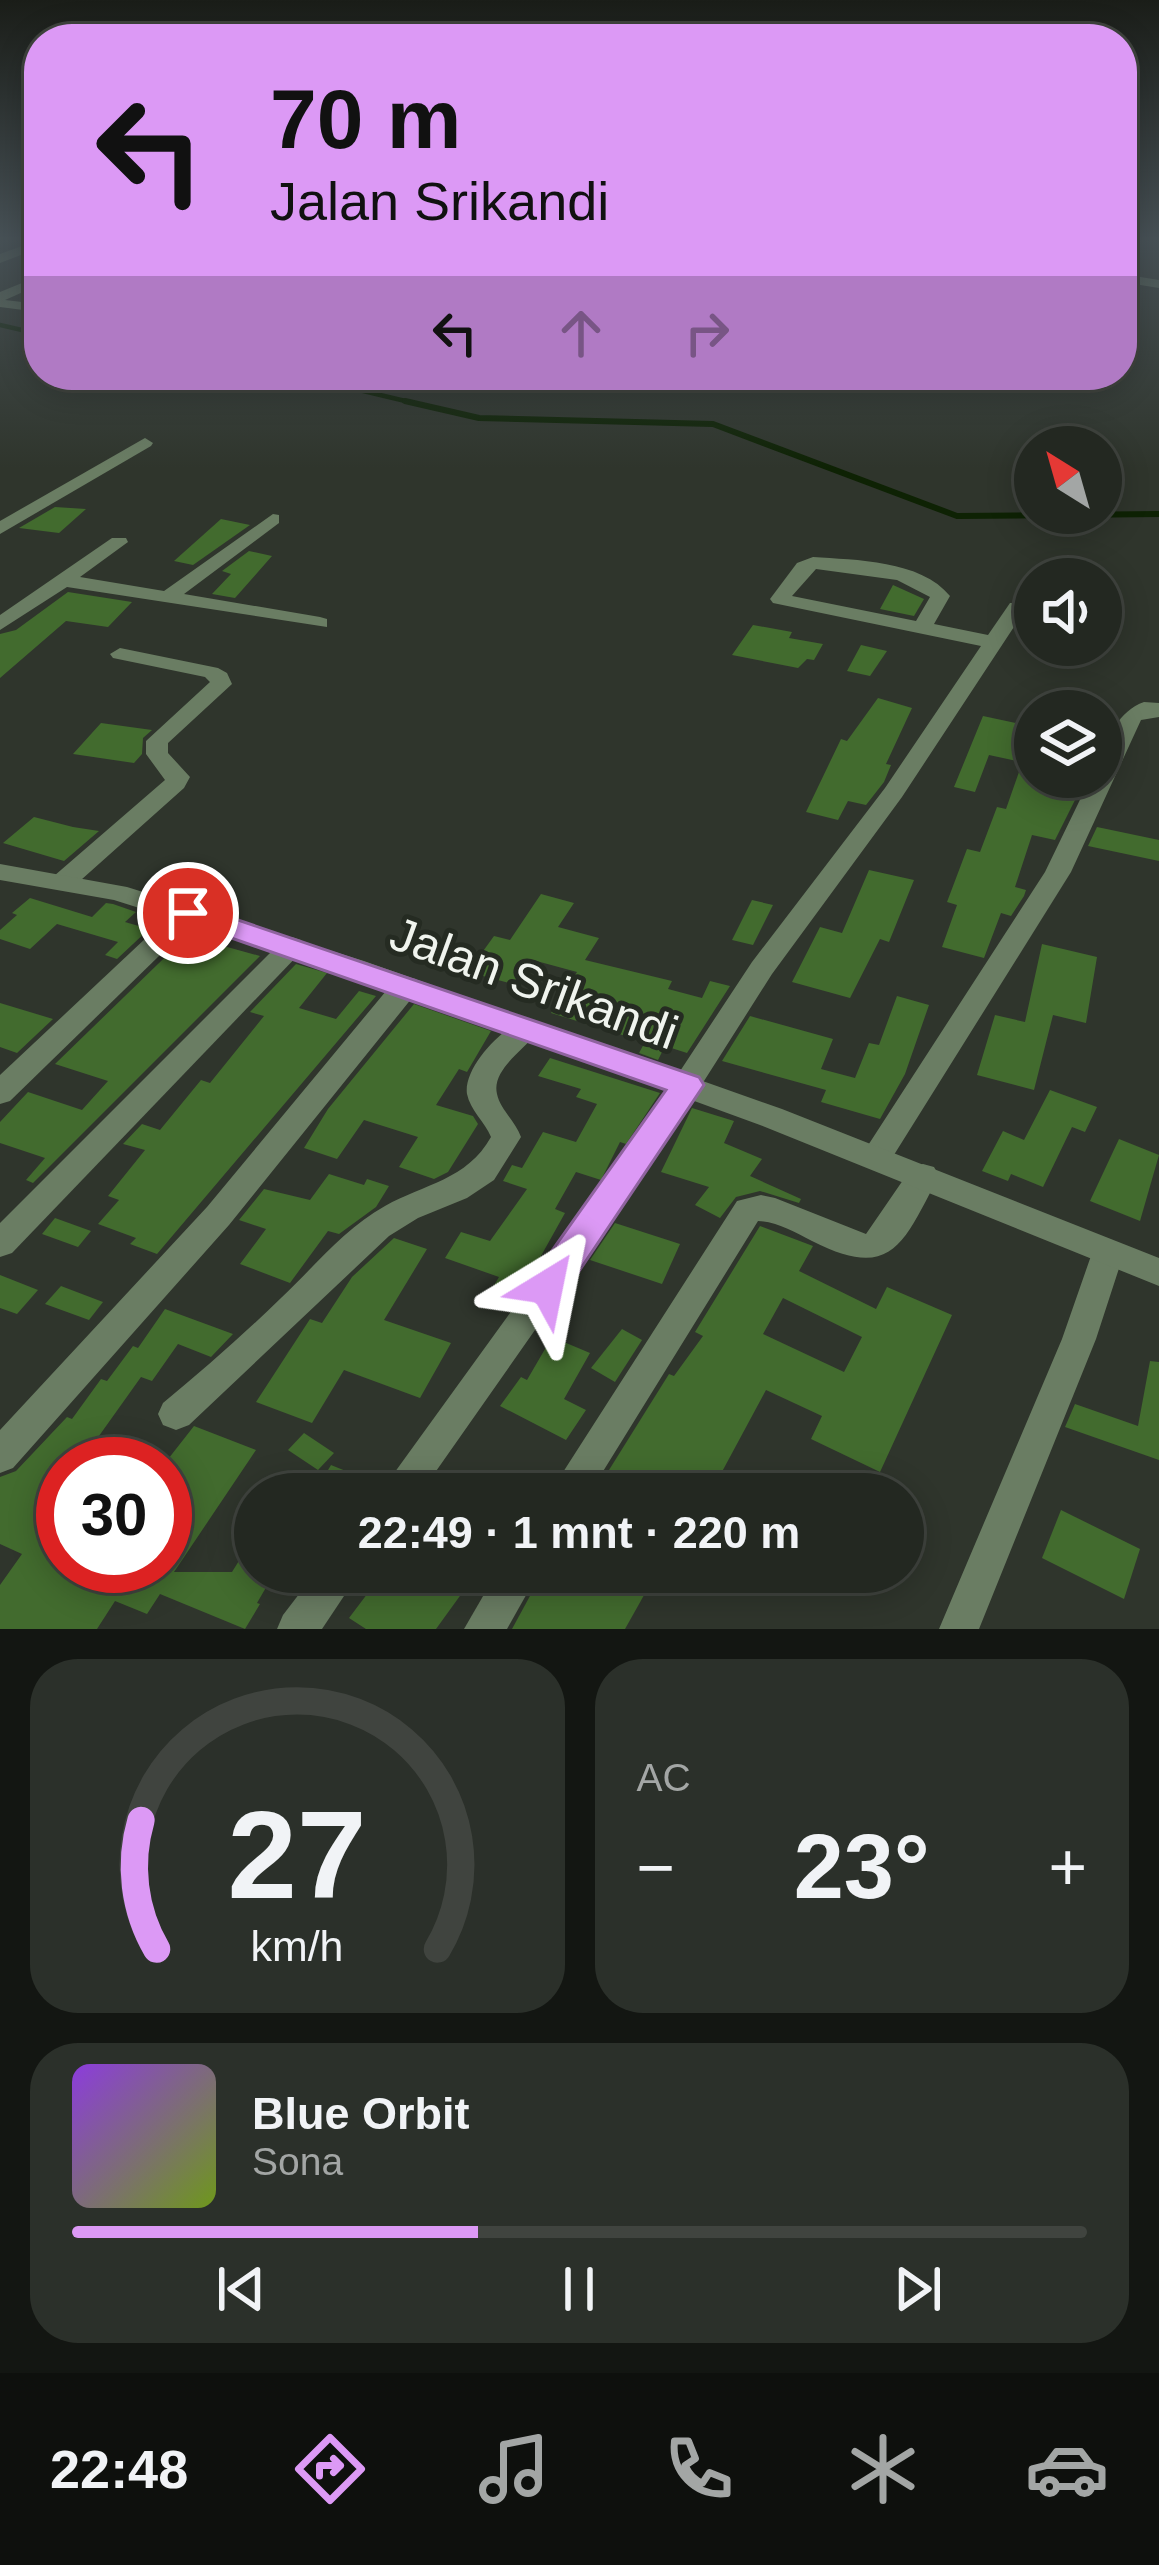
<!DOCTYPE html>
<html lang="id">
<meta charset="utf-8">
<style>
body{margin:0;font-family:Helvetica,sans-serif;background:#2b302a;color:#f1f3f6;height:100vh;display:flex;flex-direction:column;font-size:45px;white-space:nowrap}
*{box-sizing:border-box;margin:0}
p{font-size:39px;color:#a3a6a5}
.icon{flex:none;width:66px;height:66px;fill:none;stroke:currentColor;stroke-width:2;stroke-linecap:round;stroke-linejoin:round}
.map{position:relative;height:1629px;overflow:hidden}
.drawer{display:flex;flex-direction:column;gap:30px;padding:30px;background:#131612;flex:1}
.drawer>*{flex:none}
.hud{position:absolute;left:24px;top:24px;width:1113px;height:366px;border-radius:48px;box-shadow:0 6px 30px #0003,0 0 0 3px #40443f;background:#dc99f5;color:#111;overflow:hidden}
.needle{width:78px;rotate:323deg}
.fabs{position:absolute;left:1014px;top:426px;display:grid;gap:24px}
.fabs a{display:grid;place-items:center;width:108px;height:108px;border-radius:50%;background:#232821;box-shadow:0 6px 30px #0003,0 0 0 3px #40443f;font-size:60px}
.speed{position:absolute;left:36px;top:1437px;display:flex;gap:24px;font-size:60px;font-weight:700;text-align:center}
.speed>*{display:grid;place-content:center;width:156px;height:156px;border-radius:50%;background:#232821;box-shadow:0 6px 30px #0003,0 0 0 3px #40443f;line-height:1}
.speed .limit{border:18px solid #d22;background:#fff;color:#111}
.pin{position:absolute;display:grid;place-items:center;width:102px;height:102px;color:#fff;margin:-51px;border:6px solid #fff;border-radius:50%;box-shadow:0 3px 12px #0007}
.me{position:absolute;width:132px;margin:-66px;rotate:35deg;stroke-linejoin:round;filter:drop-shadow(0 0 9px #0008)}
.turn{display:flex;align-items:center;gap:42px;height:252px;padding:0 48px;font-size:54px}
.turn .icon{width:156px;height:156px;stroke-width:2.5}
.turn b{display:block;font-size:84px;line-height:102px}
.lanes{display:flex;align-items:center;height:114px;padding:0 48px;background:#0003;justify-content:center;gap:60px;direction:ltr}
.lanes .off{opacity:.35}
.big{font-size:90px;font-weight:700;line-height:1.1}
.drawer .card{flex:1;display:flex;flex-direction:column;justify-content:center;gap:18px;min-width:0;padding:0 42px;border-radius:48px;background:#2b302a}
.drawer .dial{align-items:center;gap:0}
.dial svg{height:312px;overflow:visible;fill:none;stroke:#40443f;stroke-width:7;stroke-linecap:round;text-anchor:middle}
.dial text{fill:#f1f3f6;stroke:none}
.song{display:flex;align-items:center;gap:36px}
.cover{width:144px;height:144px;border-radius:18px;background:linear-gradient(135deg,hsl(270 70% 55%),hsl(80 70% 35%))}
.played{height:12px;border-radius:6px;background:linear-gradient(90deg,#dc99f5 40%,#40443f 40%)}
.keys{display:flex;justify-content:space-around;direction:ltr}
.heat{display:flex;justify-content:space-between;align-items:center;font-size:66px;direction:ltr}
.drawer .tiles{flex:1;display:grid;gap:30px;grid-template-columns:1fr 1fr}
.card:last-child{grid-column:span 2}
.trip{position:absolute;left:234px;top:1473px;width:690px;height:120px;border-radius:60px;background:#232821;box-shadow:0 6px 30px #0003,0 0 0 3px #40443f;font-weight:700;line-height:120px;text-align:center}
.menu{display:flex;height:192px;justify-content:space-around;align-items:center;background:#0e100d;color:#a3a6a5}
.menu .icon{width:84px;height:84px}
.menu .current{color:#dc99f5}
.menu b{font-size:54px;color:#f1f3f6}
.map>svg:first-child{display:block}
.lines{fill:none;stroke-linecap:round;stroke-linejoin:round}
.stream-far1{stroke:#0e2204;stroke-width:4.5}
.stream{stroke:#0e2204;stroke-width:6}
.building{fill:#426b2e;fill-rule:evenodd}
.minor{fill:#6a7d63;fill-rule:evenodd}
.tertiary{fill:#6a7d63;fill-rule:evenodd}
.route{fill:#dc99f5;stroke:#8f639f;stroke-width:3}
.labels{text-anchor:middle;dominant-baseline:central;stroke-width:10;stroke-linejoin:round;paint-order:stroke}
.near-street-label{font-size:48px;fill:#f0f4ee;stroke:#252b22}
</style>
<div class="map">
<svg width="1159" height="1629" viewBox="0 0 1159 1629">
<rect width="100%" height="100%" fill="#2f352c"/>
<g class="lines">
<!-- stream-far1 -->
<g class="stream-far1">
<polyline points="0,325 39,334"/>
<polyline points="296,375 418,404"/>
</g>
<!-- stream -->
<polyline class="stream" points="405,401 479,418 713,424 957,516 1159,514"/>
</g>
<!-- building -->
<g class="building">
<polygon points="55,507 86,509 59,533 19,528"/>
<polygon points="221,519 250,525 193,565 174,561"/>
<polygon points="249,551 272,556 235,598 212,594 231,574 222,571"/>
<polygon points="893,585 924,599 914,616 880,609"/>
<polygon points="68,592 132,602 108,627 66,621 0,678 0,634 16,630"/>
<polygon points="753,625 792,632 789,638 823,644 814,660 807,659 798,668 732,655"/>
<polygon points="861,645 887,651 870,676 847,671"/>
<polygon points="878,698 912,708 886,764 891,765 884,782 866,805 848,801 838,820 806,812 841,739 847,741"/>
<polygon points="983,716 1025,725 1017,743 1027,745 1021,762 989,755 975,792 954,787"/>
<polygon points="101,723 152,730 143,738 142,754 134,763 73,754"/>
<polygon points="1032,735 1035,789 1076,798 1055,840 1032,835 1015,887 1026,890 1024,896 1011,916 1001,913 984,958 942,947 957,905 947,902 967,849 980,852 997,807 1006,809"/>
<polygon points="34,817 73,827 99,831 64,861 3,843"/>
<polygon points="1097,827 1159,840 1159,861 1088,846"/>
<polygon points="869,870 914,880 889,942 880,939 850,998 792,982 820,927 842,933"/>
<polygon points="541,894 574,903 558,927 599,938 585,960 672,981 668,989 702,998 710,981 730,986 687,1053 665,1046 658,1060 639,1053 645,1042 551,1013 577,972 529,959 513,984 468,972 494,936 510,940"/>
<polygon points="30,898 92,917 106,903 113,904 136,912 125,922 149,929 117,959 105,955 118,942 57,924 30,949 0,939 0,930 17,915 12,913"/>
<polygon points="752,900 773,905 753,945 732,940"/>
<polygon points="193,930 224,940 220,945 260,956 33,1183 26,1180 45,1158 0,1143 0,1122 28,1092 82,1110 108,1081 55,1064"/>
<polygon points="1042,944 1097,957 1086,1023 1053,1015 1034,1090 977,1075 995,1015 1025,1022"/>
<polygon points="296,964 327,973 299,1008 336,1019 359,991 376,996 157,1254 130,1244 136,1238 98,1224 119,1200 108,1196 145,1150 123,1144 142,1124 160,1130 201,1080 210,1083 264,1016 250,1012"/>
<polygon points="897,996 929,1005 905,1074 880,1119 821,1102 826,1090 722,1061 750,1016 833,1039 821,1069 855,1078 869,1043 879,1045"/>
<polygon points="0,1003 53,1019 17,1053 0,1047"/>
<polygon points="414,1004 491,1031 467,1072 459,1069 436,1105 473,1116 478,1124 448,1172 434,1179 399,1167 418,1137 364,1120 337,1159 304,1148 328,1109"/>
<polygon points="550,1058 660,1093 626,1144 620,1142 601,1180 576,1172 555,1209 565,1213 532,1272 527,1270 507,1302 489,1294 499,1277 445,1258 461,1232 490,1241 527,1189 503,1181 512,1165 522,1168 543,1132 576,1142 597,1104 576,1097 581,1089 538,1076"/>
<polygon points="1050,1090 1097,1107 1085,1132 1072,1127 1043,1187 1011,1174 1008,1181 982,1171 1003,1131 1024,1140"/>
<polygon points="692,1108 734,1121 724,1143 762,1159 750,1176 801,1199 799,1203 760,1191 736,1197 720,1218 695,1205 709,1187 661,1172"/>
<polygon points="1119,1139 1159,1155 1140,1221 1090,1201"/>
<polygon points="329,1174 364,1185 367,1179 389,1186 376,1207 339,1234 328,1231 290,1283 240,1264 266,1229 239,1220 264,1189 310,1200"/>
<polygon points="55,1218 91,1231 78,1247 42,1234"/>
<polygon points="615,1223 680,1244 662,1284 590,1260"/>
<path d="M760,1226L813,1246L799,1271L876,1309L887,1287L952,1315L880,1472L811,1439L822,1416L766,1390L710,1494H594L669,1374L674,1376L703,1336L695,1332ZM783,1298L862,1337L844,1372L763,1334Z"/>
<polygon points="394,1238 427,1249 384,1320 451,1343 420,1398 344,1370 312,1423 256,1402 310,1319 322,1323 352,1277"/>
<polygon points="0,1275 38,1290 17,1314 0,1308"/>
<polygon points="61,1286 103,1302 89,1320 45,1304"/>
<polygon points="165,1309 233,1334 211,1357 178,1344 152,1381 141,1377 79,1464 63,1464 63,1566 165,1566 165,1463 194,1426 256,1450 174,1572 232,1572 255,1535 255,1572 275,1572 257,1603 260,1604 245,1629 160,1594 147,1614 115,1601 97,1629 0,1629 0,1585 22,1554 0,1544 0,1477 16,1471 67,1417 72,1419 101,1379 107,1381 133,1346 138,1348"/>
<polygon points="622,1329 642,1340 615,1382 591,1368"/>
<polygon points="552,1337 590,1353 564,1399 586,1410 566,1440 500,1406 521,1377 527,1380"/>
<polygon points="1150,1361 1159,1362 1159,1460 1065,1427 1075,1404 1138,1426"/>
<polygon points="304,1433 334,1453 318,1470 288,1450"/>
<polygon points="331,1465 363,1478 354,1494 314,1494"/>
<polygon points="1061,1510 1140,1549 1124,1599 1042,1558"/>
<polygon points="427,1572 455,1572 470,1582 436,1629 366,1629 349,1618 383,1573 413,1591"/>
<polygon points="543,1572 657,1572 625,1629 512,1629"/>
</g>
<g class="lines">
<!-- minor -->
<g class="minor">
<polygon points="22,246 28,250 26,253 0,263 0,254"/>
<polygon points="1122,274 1159,280 1159,288 1122,282"/>
<polygon points="39,276 39,285 5,300 39,304 39,312 0,307 0,292"/>
<polygon points="145,438 153,443 151,446 0,534 0,521"/>
<polygon points="273,514 279,515 279,523 184,594 320,617 327,619 327,627 67,587 0,630 0,615 112,538 126,538 128,542 80,577 164,591"/>
<path d="M813,557C855,560 921,560 950,596L934,624L988,635L1010,603H1024L1027,607L902,797L772,974L650,1166L420,1494H379L628,1150L752,962L885,788L981,646L773,603L770,599L797,563ZM816,569L897,580L930,597L916,621L792,596Z"/>
<polygon points="120,648 218,668 227,673 232,684 168,743 168,753 190,777 184,788 72,888 54,888 50,882 54,876 165,780 146,754 146,741 210,682 205,677 113,658 110,654"/>
<path d="M1144,702L1159,703V717L1141,720L1071,872L887,1166L876,1170L865,1166L860,1158L865,1150L1045,872L1091,777H1101C1101,748 1115,712 1144,702Z"/>
<polygon points="188,905 197,907 201,913 197,919 10,1101 0,1104 0,1075 179,907"/>
<polygon points="292,937 301,940 305,946 301,952 12,1253 0,1257 0,1223 283,940"/>
<polygon points="406,977 416,979 420,986 416,993 229,1225 13,1468 0,1473 0,1430 207,1207 396,979"/>
<path d="M525,1020L535,1023L539,1030C527,1048 491,1069 497,1094C500,1109 516,1122 521,1137L494,1180L467,1198L418,1218L389,1236L189,1425L176,1430L163,1425L158,1414L163,1403C204,1369 243,1335 281,1298C314,1267 345,1228 385,1206C424,1184 467,1180 491,1137C485,1122 470,1110 467,1094C463,1068 502,1027 525,1020Z"/>
<path d="M923,1164L934,1167L939,1176C903,1243 893,1282 812,1241C794,1232 778,1222 758,1221L589,1494H549L737,1201L761,1195L775,1198L866,1234L912,1167Z"/>
<polygon points="1108,1240 1120,1244 1124,1253 1096,1339 979,1629 939,1629 1062,1339 1092,1253 1096,1244"/>
<polygon points="316,1572 360,1572 322,1629 277,1629 283,1615"/>
<polygon points="497,1572 539,1572 507,1629 464,1629"/>
</g>
<!-- tertiary -->
<polygon class="tertiary" points="0,864 127,887 364,961 782,1109 1159,1258 1159,1286 760,1125 344,973 114,900 0,880"/>
</g>
<!-- sky -->
<linearGradient id="sky" x2="0" y2="1"><stop stop-color="#1a1d18"/><stop offset="0.51" stop-color="#475156"/><stop offset="1" stop-color="#475156" stop-opacity="0"/></linearGradient>
<rect width="1159" height="468" fill="url(#sky)"/>
<!-- route -->
<polygon class="route" points="188,903 699,1077 704,1085 561,1298 547,1303 534,1298 528,1287 534,1276 666,1090 177,919 173,913 177,906"/>
<g class="labels">
<!-- near-street labels -->
<g class="near-street-label">
<text transform="translate(534 983) rotate(20)">Jalan Srikandi</text>
</g>
</g>
</svg>
<div class="fabs">
<a><svg class="needle" viewBox="-14 -14 28 28"><path d="M0-13l5 13h-10z" fill="#e53935"/><path d="M0 13l5-13h-10z" fill="#a3a6a5"/></svg></a>
<a><svg class="icon" aria-label="sound" viewBox="0 0 24 24"><path d="M4 9h4l5-4v14l-5-4H4zM17 9q2 3 0 6"/></svg></a>
<a><svg class="icon" aria-label="layers" viewBox="0 0 24 24"><path d="M12 4l9 5-9 5-9-5zM3 14l9 5 9-5"/></svg></a>
</div>
<div class="speed"><div class="limit">30</div></div>
<div class="pin" style="left:188px;top:913px;background:#d93025"><svg class="icon" aria-label="arrive" viewBox="0 0 24 24"><path d="M6 21V4h12l-3 4 3 4H6"/></svg></div>
<svg class="me" style="left:547px;top:1287px" viewBox="-20 -20 40 40"><path d="M0-17L14 15 0 8-14 15z" fill="#dc99f5" stroke="#fff" stroke-width="4"/></svg>
<div class="trip">22:49 · 1 mnt · 220 m</div>
<div class="hud">
<div class="turn"><svg class="icon" aria-label="left" viewBox="0 0 24 24"><path d="M17 20v-9H6M10 6l-5 5 5 5"/></svg><div><b>70 m</b>Jalan Srikandi</div></div>
<div class="lanes"><svg class="icon" aria-label="left" viewBox="0 0 24 24"><path d="M17 20v-9H6M10 6l-5 5 5 5"/></svg><svg class="icon off" aria-label="ahead" viewBox="0 0 24 24"><path d="M12 20V5M6 11l6-6 6 6"/></svg><svg class="icon off" aria-label="right" viewBox="0 0 24 24"><path d="M7 20v-9h11M14 6l5 5-5 5"/></svg></div>
</div>
</div>
<section class="drawer">
<div class="tiles">
<div class="card dial"><svg viewBox="0 0 100 80">
<path d="M14 69A42 42 0 1 1 86 69"/>
<path d="M14 69A42 42 0 0 1 10 36" stroke="#dc99f5"/>
<text x="50" y="56" font-size="32" font-weight="700">27</text>
<text x="50" y="72" font-size="11">km/h</text>
</svg></div>
<div class="card"><p>AC</p>
<div class="heat"><a>−</a><b class="big">23°</b><a>+</a></div>
</div>
<div class="card">
<div class="song"><i class="cover"></i><div><b>Blue Orbit</b><p>Sona</p></div></div>
<div class="played"></div>
<div class="keys"><svg class="icon" aria-label="previous" viewBox="0 0 24 24"><path d="M18 5L8 12l10 7zM5 5v14"/></svg><svg class="icon" aria-label="pause" viewBox="0 0 24 24"><path d="M8 5v14M16 5v14"/></svg><svg class="icon" aria-label="next" viewBox="0 0 24 24"><path d="M6 5l10 7-10 7zM19 5v14"/></svg></div>
</div>
</div>
</section>
<nav class="menu">
<b>22:48</b>
<svg class="icon current" aria-label="directions" viewBox="0 0 24 24"><path d="M12 3l9 9-9 9-9-9zM9 14v-3h6M13 9l2 2-2 2"/></svg>
<svg class="icon" aria-label="music" viewBox="0 0 24 24"><path d="M9 18V5l10-2v13"/><circle cx="6" cy="18" r="3"/><circle cx="16" cy="16" r="3"/></svg>
<svg class="icon" aria-label="phone" viewBox="0 0 24 24"><path d="M5 4h4l2 5-3 2q2 4 5 5l2-3 5 2v4C11 20 4 13 5 4z"/></svg>
<svg class="icon" aria-label="climate" viewBox="0 0 24 24"><path d="M12 3v18M4 7l16 10M4 17L20 7"/></svg>
<svg class="icon" aria-label="car" viewBox="0 0 24 24"><path d="M5 17H2v-5l4-1 3-4h7l3 4 3 1v5h-3M9 17h6M6 11h13"/><circle cx="7" cy="17" r="2"/><circle cx="17" cy="17" r="2"/></svg>
</nav>
